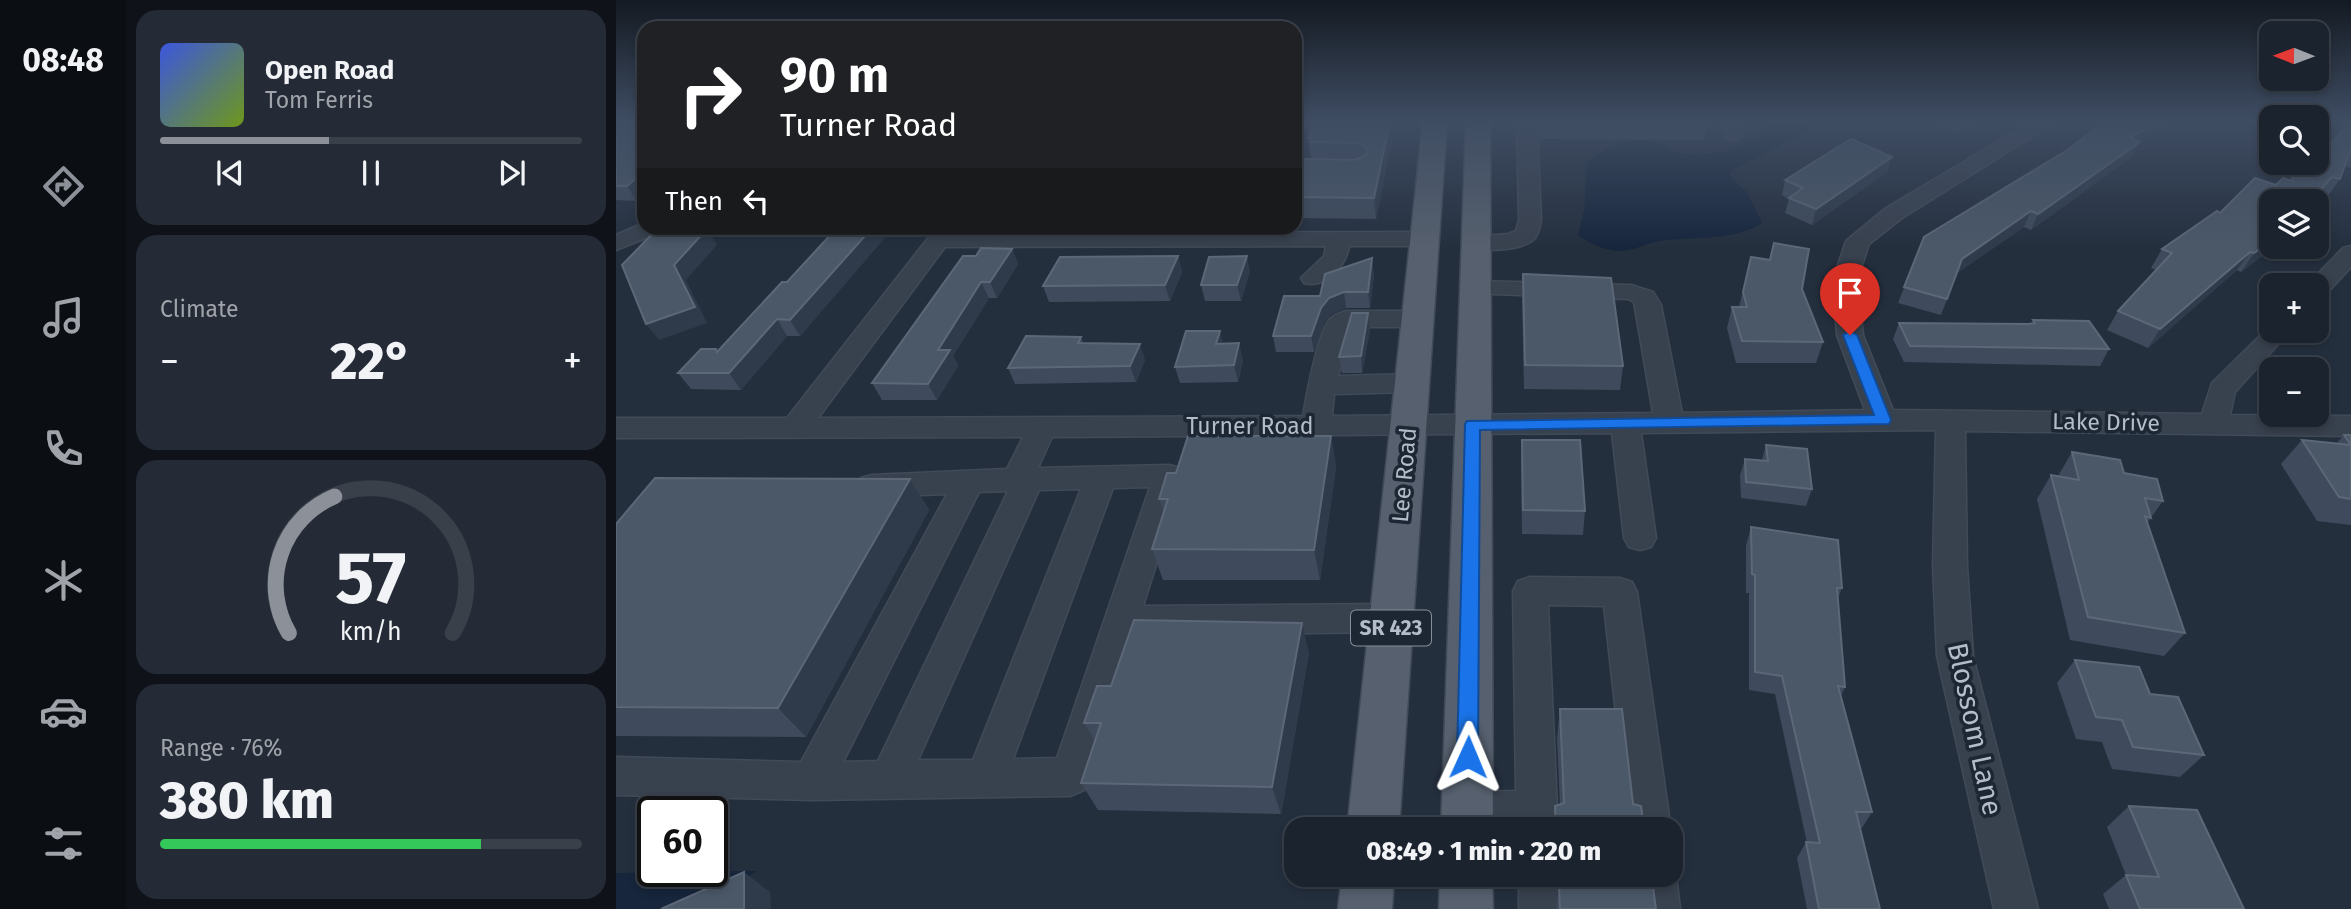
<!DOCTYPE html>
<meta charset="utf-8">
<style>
body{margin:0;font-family:"Fira Sans",sans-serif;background:#242b36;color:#f1f3f6;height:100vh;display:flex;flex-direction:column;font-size:26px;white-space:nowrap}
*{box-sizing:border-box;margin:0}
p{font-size:23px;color:#a0a4aa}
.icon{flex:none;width:38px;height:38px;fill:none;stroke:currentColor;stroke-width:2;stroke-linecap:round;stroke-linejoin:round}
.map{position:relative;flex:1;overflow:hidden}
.side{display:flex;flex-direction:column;gap:10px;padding:10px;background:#0f1319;width:490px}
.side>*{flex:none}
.top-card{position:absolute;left:21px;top:21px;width:665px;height:214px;border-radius:21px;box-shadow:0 4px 10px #0003,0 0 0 2px #39404a;background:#202124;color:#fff;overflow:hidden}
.needle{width:46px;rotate:271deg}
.fabs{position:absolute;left:1643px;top:21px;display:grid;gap:14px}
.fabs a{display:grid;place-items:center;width:70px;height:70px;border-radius:14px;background:#1b232e;box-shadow:0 4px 10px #0003,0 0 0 2px #39404a;font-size:35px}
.speed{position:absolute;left:21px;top:796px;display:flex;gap:14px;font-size:35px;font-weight:700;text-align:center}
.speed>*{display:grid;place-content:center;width:91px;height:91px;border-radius:50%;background:#1b232e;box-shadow:0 4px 10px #0003,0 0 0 2px #39404a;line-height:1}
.speed .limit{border:4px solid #111;border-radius:10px;background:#fff;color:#111}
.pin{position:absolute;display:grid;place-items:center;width:60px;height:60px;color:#fff;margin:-72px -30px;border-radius:50% 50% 50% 0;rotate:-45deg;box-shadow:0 0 7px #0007}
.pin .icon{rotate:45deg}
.me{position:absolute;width:77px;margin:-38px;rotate:1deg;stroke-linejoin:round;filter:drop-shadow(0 0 5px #0008)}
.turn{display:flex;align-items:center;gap:24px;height:147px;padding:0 28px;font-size:32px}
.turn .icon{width:91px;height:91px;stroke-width:2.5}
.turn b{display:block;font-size:49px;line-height:60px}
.then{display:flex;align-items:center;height:66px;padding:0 28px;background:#0003;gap:14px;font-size:26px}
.big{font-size:52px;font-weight:800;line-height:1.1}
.side .card{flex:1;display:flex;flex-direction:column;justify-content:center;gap:10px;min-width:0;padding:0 24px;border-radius:21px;background:#242b36}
.side .dial{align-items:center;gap:0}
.dial svg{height:182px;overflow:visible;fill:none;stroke:#39404a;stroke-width:7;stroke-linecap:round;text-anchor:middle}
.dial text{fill:#f1f3f6;stroke:none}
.song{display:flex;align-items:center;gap:21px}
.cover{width:84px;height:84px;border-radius:10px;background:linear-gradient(135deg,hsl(230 70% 55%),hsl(80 70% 35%))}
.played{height:7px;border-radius:4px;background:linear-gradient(90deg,#8c9099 40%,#39404a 40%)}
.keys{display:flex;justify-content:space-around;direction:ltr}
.heat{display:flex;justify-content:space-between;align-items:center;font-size:38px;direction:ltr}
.charge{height:10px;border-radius:5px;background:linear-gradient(90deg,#34c759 76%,#39404a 0)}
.trip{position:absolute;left:668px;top:817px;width:399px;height:70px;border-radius:21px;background:#1b232e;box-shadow:0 4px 10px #0003,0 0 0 2px #39404a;font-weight:800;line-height:70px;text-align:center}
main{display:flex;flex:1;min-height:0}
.tabs{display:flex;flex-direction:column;width:126px;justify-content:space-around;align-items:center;background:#0b0e12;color:#a0a4aa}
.tabs .icon{width:49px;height:49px}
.tabs .selected{color:#8c9099}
.tabs b{font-size:32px;color:#f1f3f6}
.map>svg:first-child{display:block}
.water{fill:#17263c}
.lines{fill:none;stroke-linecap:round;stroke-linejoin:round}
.minor-casing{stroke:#414a57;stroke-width:3}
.major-casing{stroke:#414a57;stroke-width:3}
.minor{fill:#38414e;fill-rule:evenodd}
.major{fill:#56606e;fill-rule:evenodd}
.wall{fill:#3f4b5c}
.shaded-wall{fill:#2f3b4b}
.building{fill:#4b5868;stroke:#5c6777;stroke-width:2}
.route{fill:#1a73e8;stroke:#114b97;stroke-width:2}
.labels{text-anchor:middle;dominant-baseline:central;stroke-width:7;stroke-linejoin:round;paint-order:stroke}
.shield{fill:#1d2633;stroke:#878f9c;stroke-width:2}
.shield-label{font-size:21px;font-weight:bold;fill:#b4bcc9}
.street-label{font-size:23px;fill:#b4bcc9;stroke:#1d2633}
.near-street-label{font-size:28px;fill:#b4bcc9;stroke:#1d2633}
</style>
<main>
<nav class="tabs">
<b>08:48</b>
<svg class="icon selected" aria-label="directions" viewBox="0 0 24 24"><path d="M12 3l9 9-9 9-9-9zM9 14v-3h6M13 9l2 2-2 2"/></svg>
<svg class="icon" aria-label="music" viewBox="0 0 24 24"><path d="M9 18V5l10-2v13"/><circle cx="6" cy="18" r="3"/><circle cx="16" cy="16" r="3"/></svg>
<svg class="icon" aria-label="phone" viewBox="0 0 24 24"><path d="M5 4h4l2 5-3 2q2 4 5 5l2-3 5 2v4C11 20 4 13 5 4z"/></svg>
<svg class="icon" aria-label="climate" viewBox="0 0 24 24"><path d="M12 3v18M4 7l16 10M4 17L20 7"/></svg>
<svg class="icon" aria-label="car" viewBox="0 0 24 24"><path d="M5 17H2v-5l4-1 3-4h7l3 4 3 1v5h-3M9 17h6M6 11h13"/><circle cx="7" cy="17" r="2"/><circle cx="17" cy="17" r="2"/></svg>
<svg class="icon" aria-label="filters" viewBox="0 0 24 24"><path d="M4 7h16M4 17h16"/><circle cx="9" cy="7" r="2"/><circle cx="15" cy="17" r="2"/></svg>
</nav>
<section class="side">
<div class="card">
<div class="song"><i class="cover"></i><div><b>Open Road</b><p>Tom Ferris</p></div></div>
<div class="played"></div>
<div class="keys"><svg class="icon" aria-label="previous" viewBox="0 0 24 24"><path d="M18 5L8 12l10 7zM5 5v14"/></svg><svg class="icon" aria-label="pause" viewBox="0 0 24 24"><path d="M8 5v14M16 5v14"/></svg><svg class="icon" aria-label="next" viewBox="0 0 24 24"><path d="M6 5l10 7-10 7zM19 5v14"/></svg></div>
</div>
<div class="card"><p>Climate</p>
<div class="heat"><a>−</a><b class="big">22°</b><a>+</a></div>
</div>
<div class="card dial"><svg viewBox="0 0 100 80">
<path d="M14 69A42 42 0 1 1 86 69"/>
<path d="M14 69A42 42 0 0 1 34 9" stroke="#8c9099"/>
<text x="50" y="56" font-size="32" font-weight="700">57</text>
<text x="50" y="72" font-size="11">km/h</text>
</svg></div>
<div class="card"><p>Range · 76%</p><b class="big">380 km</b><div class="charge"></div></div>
</section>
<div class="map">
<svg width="1735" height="909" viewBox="0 0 1735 909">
<rect width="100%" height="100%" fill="#242f3e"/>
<!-- water -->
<g class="water">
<path d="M1157,121H1193L1192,130L1115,171L1114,177L1131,192L1146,223C1115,243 1074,235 1039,242C1025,245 1019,251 1002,251C988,250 974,244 962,235L968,211L971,163C990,146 1016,135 1041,143C1052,147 1062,153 1073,154C1101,157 1132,145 1155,129Z"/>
<polygon points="142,871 67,909 0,909 0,873"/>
</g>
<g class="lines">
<defs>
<g id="minor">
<path d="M901,121H921L925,220C924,226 923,236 917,240C901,252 870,251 852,247L848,242L852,237L892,234L900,231L903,220Z"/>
<polygon points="1102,121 1122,121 1127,135 1124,139 1110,139"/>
<path d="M1417,121H1441L1286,218L1253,244L1241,280L1247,335L1277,410L1586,414L1596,383L1656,324V331H1674L1619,392L1614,415L1735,416V436L1349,431L1351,566L1357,656L1422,909H1378L1321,656L1317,566L1320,430L1025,433L1040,538L1035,547L1024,550L1013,547L1008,538L996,433L436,437L422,468L553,465L564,468L568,476L527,606L775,604L787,608L792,618L787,628L775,632L518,635L474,777L468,790L454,796L196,800L0,795V757L185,762L331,494L256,497L245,494L241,486L245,478L256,475L391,469L407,437L0,438V418H171L320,228H342L339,233L807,232L815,234L819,239L815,244L807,246H733C730,266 710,289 688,283L685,278L708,256L710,246L329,247L202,418L687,416C690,398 702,330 715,318C719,314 724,313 730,311H801L810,314L814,319L810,324L801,327H736L722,376L796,374L806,377L810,383L806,389L796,392L718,394L716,416L1037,413L1018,302L1012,299L850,293L847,288L850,283L859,281L1015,285L1037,292L1045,305L1066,413L1249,410L1221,335L1217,280L1230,241L1270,208ZM534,487L441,758L397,759L497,488ZM465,489L357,760H302L423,490ZM392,491L262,761L227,762L363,492Z"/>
<polygon points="28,223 28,228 45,228 42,233 0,250 0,235"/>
<polygon points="1735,246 1735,267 1710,294 1701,296 1701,285 1691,285 1727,248"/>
<polygon points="914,577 1004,578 1016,582 1021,592 1055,830 1013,830 988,606 932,605 942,830 845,830 837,826 831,812 837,798 851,792 900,791 897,591 902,581"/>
<polygon points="1055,863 1060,875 1064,909 1020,909 1018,875 1055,875"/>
<polygon points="903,875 945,875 947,909 903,909"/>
</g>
<g id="major">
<polygon points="807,121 831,121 783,830 731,830"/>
<polygon points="850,121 874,121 877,830 825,830"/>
<polygon points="726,875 778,875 776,909 722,909"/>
<polygon points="824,875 876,875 877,909 823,909"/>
</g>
</defs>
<!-- minor casing -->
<use href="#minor" class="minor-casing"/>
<!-- major casing -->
<use href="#major" class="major-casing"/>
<!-- minor -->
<use href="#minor" class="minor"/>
<!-- major -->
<use href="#major" class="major"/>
</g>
<!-- wall -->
<g class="wall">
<polygon points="0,121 28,121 28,195 21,201 0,200"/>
<polygon points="923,121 1092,121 1088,140 924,139"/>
<polygon points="1310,121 1363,121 1342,133"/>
<polygon points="1728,121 1735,121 1735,168 1729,166 1724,179 1711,197 1704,195 1698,201 1656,201 1650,253 1625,272 1621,270 1532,348 1491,330 1502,311 1540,270 1535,268 1546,249 1604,213 1660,185 1673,180 1682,163 1701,163 1708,150 1731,126 1725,125"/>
<polygon points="776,124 777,133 760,219 680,218 679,210 679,190 696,159 695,158 692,138"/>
<polygon points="1555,124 1523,143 1517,156 1415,230 1408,227 1341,273 1325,315 1282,303 1308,237"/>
<polygon points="1276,157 1271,172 1196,225 1169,213 1173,199 1166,195 1169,180"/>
<polygon points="277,228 184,336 171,336 125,390 75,389 62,373 101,352 171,282 211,238 207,231"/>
<polygon points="1158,243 1186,289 1207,342 1200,363 1120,363 1111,328 1116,307 1123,307 1135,257 1153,260"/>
<polygon points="396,249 402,264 381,298 373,298 337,356 342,366 321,400 266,400 256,383"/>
<polygon points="562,256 566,272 554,301 433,302 427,286"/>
<polygon points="634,271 625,301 589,301 585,285"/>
<polygon points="758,274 754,308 730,308 715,314 708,324 698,352 660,352 657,336 704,296"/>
<polygon points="907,274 1007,366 1004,390 908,389 906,298"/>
<polygon points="752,313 754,330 746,373 726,373 723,357"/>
<polygon points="1417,320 1493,349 1484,366 1288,362 1277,339 1283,323 1412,324 1416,323"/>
<polygon points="465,337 467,343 529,360 520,382 399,384 392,368"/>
<polygon points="607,344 627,360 622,382 564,383 559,367"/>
<polygon points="1728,435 1735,435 1735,525 1701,521 1665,464 1686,440 1721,443"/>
<polygon points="715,436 720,467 704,580 547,580 536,549 548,512 543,499 560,473"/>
<polygon points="906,440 969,511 967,535 906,534 905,464"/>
<polygon points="1150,445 1196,489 1190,506 1125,498 1124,475 1129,459 1146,460"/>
<polygon points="1456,452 1508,473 1547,501 1531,523 1569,633 1548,656 1454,640 1421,499 1435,475 1442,476"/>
<polygon points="294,479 313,510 190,737 0,736 0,524"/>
<polygon points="1135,527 1226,588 1222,598 1229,687 1225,696 1256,812 1246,828 1244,828 1264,909 1191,909 1181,858 1190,842 1191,843 1159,694 1133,690 1133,593 1130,593 1130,546"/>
<polygon points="693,653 665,814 482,810 465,783 479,741 468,723 495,686"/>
<polygon points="1459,660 1534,694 1588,755 1564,777 1496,769 1486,742 1460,739 1441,683"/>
<polygon points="944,709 1017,804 1028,830 936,830 939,806 944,805 941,738"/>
<polygon points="1513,806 1628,909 1493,909 1487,894 1510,875 1491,827"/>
<polygon points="948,875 1024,875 1025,885 1040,909 940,909 943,887 948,886"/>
</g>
<!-- shaded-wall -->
<g class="shaded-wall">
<polygon points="774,121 777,121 777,133 760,219 758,198"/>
<polygon points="1347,121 1363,121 1342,133"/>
<polygon points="1544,121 1557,121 1555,124 1523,143 1517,156 1415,230 1422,214 1514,138"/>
<polygon points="1276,157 1271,172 1196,225 1200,209"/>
<polygon points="28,172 28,195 21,201 11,186"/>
<polygon points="1716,177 1698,201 1694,201"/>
<polygon points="1415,211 1408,227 1340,274 1346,259"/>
<polygon points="256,228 277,228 184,336 174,320"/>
<polygon points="91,229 101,245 70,280 91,323 43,340 30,324 58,265"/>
<polygon points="1656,240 1656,247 1650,253 1625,272 1638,253"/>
<polygon points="396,249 402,264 381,298 374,282"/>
<polygon points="1634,252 1621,270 1532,348 1544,329"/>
<polygon points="562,256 566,272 554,301 549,285"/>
<polygon points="631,256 634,271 625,301 621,285"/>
<polygon points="756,258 758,274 754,308 752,292"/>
<polygon points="365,282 373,298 337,356 342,366 321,400 312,384 322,350"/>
<polygon points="728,292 730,308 715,314 708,324 698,352 695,336 705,308 713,298"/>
<polygon points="752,313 754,330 746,373 745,356"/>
<polygon points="161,319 171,336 125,390 113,373"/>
<polygon points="604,331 608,347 600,344"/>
<polygon points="623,343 627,360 622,382 618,365"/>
<polygon points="524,344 529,360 520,382 514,366"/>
<polygon points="715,436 720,467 704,580 698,550"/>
<polygon points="294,479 313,510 190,737 162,708"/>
<polygon points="686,623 693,653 665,814 656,787"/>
<polygon points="128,872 154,892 155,909 128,909"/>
</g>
<!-- building -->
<g class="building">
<polygon points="0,121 28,121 28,172 11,186 0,186"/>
<polygon points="697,121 774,121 758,198 679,197 679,190 689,159 740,160 752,153 749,146 741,143 694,142 695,138 692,138"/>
<polygon points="1488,121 1544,121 1514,138 1524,142 1422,214 1415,211 1346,259 1331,299 1288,287 1308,237 1453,149"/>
<polygon points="1735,122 1735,148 1724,179 1716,177 1694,201 1656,201 1656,240 1638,253 1634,252 1544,329 1502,311 1556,253 1546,249 1601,211 1604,213 1639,178 1660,185 1667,178 1676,181 1684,163 1701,163 1701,155 1706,156 1708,150"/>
<polygon points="1235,139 1276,157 1200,209 1173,198 1187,188 1169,180"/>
<polygon points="210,228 256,228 174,320 161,319 113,373 62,373 85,349 100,349 101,352 166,282 171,282 218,231 207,231"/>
<polygon points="91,229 58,265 79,307 30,324 6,265 39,231"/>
<polygon points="1158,243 1193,249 1186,289 1207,342 1126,341 1116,307 1131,307 1127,292 1135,257 1154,260"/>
<polygon points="365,248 396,249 374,282 365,282 322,350 334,350 312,384 256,383 347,256 360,256"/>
<polygon points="562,256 549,285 427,286 444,257"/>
<polygon points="631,256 621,285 585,285 593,257"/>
<polygon points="756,258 752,292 728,292 713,298 705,308 695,336 657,336 668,296 704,296 709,274"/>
<polygon points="907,274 995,278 1007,366 909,365"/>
<polygon points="736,313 752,313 745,356 723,357"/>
<polygon points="1417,320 1473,321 1493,349 1294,346 1283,323 1412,324 1419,323"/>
<polygon points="570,331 604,331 600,344 623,343 618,365 559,367"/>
<polygon points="410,336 465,337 462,343 524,344 514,366 392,368"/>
<polygon points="1728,435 1735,435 1735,445"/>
<polygon points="572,436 715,436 698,550 536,549 552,499 543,499 551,473 560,473"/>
<polygon points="906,440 964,440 969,511 907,510"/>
<polygon points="1686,440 1735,445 1735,499 1723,497"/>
<polygon points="1150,445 1191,449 1196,489 1130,482 1129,459 1152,461"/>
<polygon points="1456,452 1504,460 1508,473 1541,479 1547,501 1529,498 1535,518 1529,516 1569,633 1472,617 1435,475 1463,480"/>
<polygon points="39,478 294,479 162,708 0,707 0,524"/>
<polygon points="1135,527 1222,540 1226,588 1221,588 1229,687 1222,686 1256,812 1240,812 1264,909 1203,909 1190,842 1204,843 1166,676 1139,672 1139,575 1136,574"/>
<polygon points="518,620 686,623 656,787 465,783 485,723 468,723 481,686 495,686"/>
<polygon points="1459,660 1523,667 1534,694 1562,697 1588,755 1517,747 1506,720 1480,717"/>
<polygon points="944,709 1006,709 1017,804 1025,806 1028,830 940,830 939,806 948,803"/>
<polygon points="1513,806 1581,810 1628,909 1524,909 1510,875 1543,877"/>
<polygon points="128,872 128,909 45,909"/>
<polygon points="953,875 1024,875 1025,885 1037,887 1040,909 944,909 943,887 954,885"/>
</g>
<!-- sky -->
<linearGradient id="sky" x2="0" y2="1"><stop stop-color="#141a22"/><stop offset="0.49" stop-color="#3f4d63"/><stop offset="1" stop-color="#3f4d63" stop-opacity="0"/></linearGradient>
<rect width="1735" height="248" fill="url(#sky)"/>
<!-- route -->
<polygon class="route" points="1234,331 1241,335 1275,420 1273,424 864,430 862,757 859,764 852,767 844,764 841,757 849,424 851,421 1258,415 1227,335"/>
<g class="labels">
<!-- shield labels -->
<rect class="shield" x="735" y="610.5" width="80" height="35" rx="5"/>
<g class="shield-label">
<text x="775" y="628">SR 423</text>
</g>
<!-- street labels -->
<g class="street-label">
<text transform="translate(1490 422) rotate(1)">Lake Drive</text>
<text x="634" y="426">Turner Road</text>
<text transform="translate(788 475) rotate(-85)">Lee Road</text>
</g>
<!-- near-street labels -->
<g class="near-street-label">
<text transform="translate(1359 729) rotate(78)">Blossom Lane</text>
</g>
</g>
</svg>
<div class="fabs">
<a><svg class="needle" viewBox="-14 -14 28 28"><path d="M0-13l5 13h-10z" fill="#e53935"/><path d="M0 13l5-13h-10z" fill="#a0a4aa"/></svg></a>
<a><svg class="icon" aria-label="search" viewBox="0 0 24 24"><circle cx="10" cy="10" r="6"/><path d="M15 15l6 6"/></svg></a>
<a><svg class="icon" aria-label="layers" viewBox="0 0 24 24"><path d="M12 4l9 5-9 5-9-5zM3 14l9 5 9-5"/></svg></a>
<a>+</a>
<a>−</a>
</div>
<div class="speed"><div class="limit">60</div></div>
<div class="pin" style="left:1234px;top:335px;background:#d93025"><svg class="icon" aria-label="arrive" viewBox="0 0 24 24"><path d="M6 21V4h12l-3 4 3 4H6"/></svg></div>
<svg class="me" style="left:852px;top:757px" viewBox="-20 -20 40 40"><path d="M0-17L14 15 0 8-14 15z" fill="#1a73e8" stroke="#fff" stroke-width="4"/></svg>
<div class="trip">08:49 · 1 min · 220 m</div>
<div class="top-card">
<div class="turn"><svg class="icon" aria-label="right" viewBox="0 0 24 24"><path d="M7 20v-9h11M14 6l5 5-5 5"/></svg><div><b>90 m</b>Turner Road</div></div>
<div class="then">Then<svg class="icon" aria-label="left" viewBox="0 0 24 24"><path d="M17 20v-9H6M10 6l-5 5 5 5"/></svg></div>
</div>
</div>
</main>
